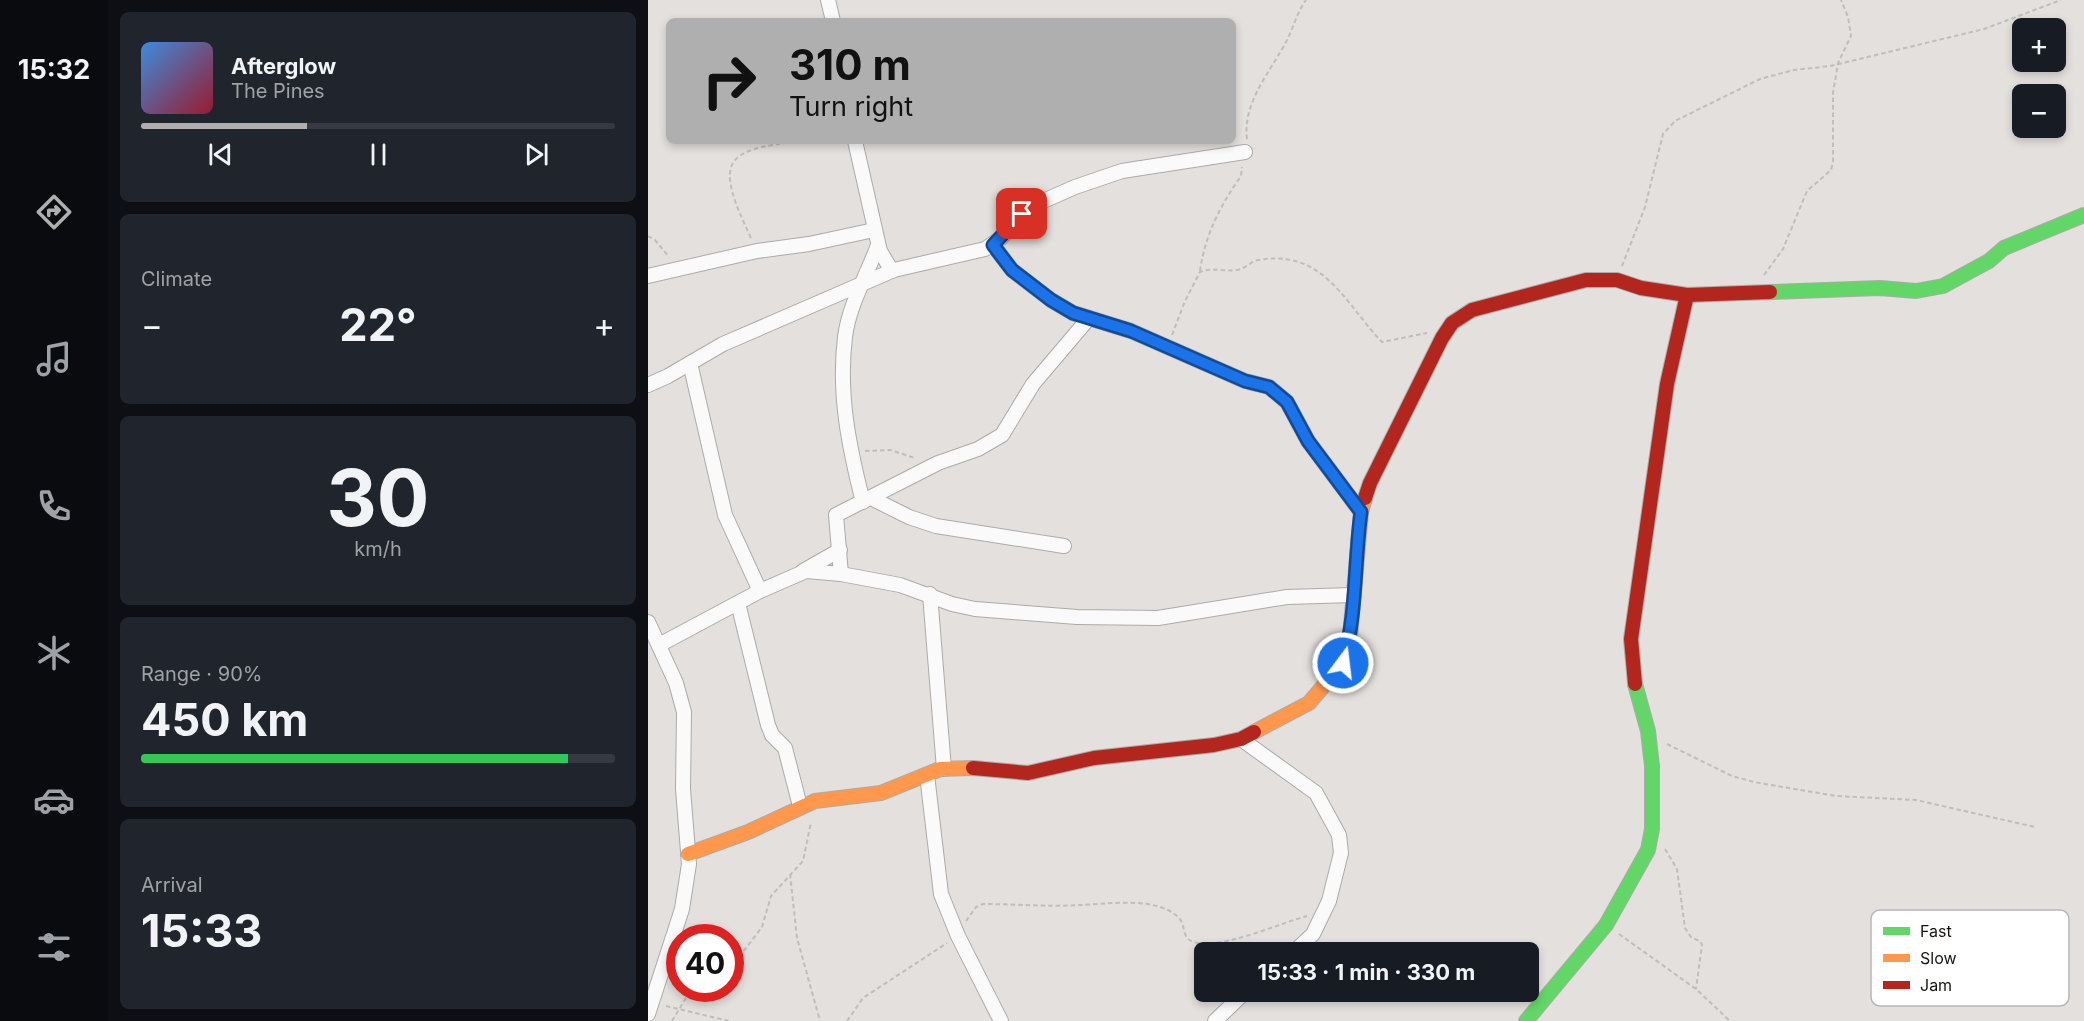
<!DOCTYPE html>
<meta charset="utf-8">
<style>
body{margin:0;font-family:Inter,sans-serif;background:#20242c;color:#f1f3f6;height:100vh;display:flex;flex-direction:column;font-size:22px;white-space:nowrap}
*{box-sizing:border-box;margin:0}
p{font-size:20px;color:#9ea1a6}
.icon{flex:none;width:33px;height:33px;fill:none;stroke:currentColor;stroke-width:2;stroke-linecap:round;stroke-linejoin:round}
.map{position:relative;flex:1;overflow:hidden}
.panel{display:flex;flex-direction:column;gap:12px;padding:12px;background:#0d0f14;width:540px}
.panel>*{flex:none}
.guide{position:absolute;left:18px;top:18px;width:570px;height:126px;border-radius:9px;box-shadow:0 3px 9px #0003;background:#afafaf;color:#111;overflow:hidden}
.controls{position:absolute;left:1364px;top:18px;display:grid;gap:12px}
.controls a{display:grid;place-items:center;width:54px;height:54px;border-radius:9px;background:#171b24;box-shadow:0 3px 9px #0003;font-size:30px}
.speed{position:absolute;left:18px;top:924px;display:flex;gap:12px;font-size:30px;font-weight:700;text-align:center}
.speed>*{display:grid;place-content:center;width:78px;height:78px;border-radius:50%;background:#171b24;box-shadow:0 3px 9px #0003;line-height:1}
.speed .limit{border:9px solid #d22;background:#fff;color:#111}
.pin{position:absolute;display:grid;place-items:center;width:51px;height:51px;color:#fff;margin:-26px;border-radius:12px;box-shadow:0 3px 9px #0006}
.me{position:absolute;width:66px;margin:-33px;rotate:15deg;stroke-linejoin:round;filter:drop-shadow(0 0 4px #0008)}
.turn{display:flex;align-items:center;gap:21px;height:126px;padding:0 24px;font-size:27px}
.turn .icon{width:78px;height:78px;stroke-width:2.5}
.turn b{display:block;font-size:42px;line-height:51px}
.big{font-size:45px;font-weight:700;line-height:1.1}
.panel .tile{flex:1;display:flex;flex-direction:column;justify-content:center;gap:9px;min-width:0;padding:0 21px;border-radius:9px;background:#20242c}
.panel .dial{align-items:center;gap:0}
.dial b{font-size:78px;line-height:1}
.song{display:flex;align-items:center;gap:18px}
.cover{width:72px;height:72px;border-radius:9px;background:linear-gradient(135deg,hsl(210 70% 55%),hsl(350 70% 35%))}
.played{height:6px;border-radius:3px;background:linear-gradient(90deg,#afafaf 35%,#363941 35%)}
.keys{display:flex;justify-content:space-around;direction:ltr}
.heat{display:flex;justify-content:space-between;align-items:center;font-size:33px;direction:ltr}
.charge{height:9px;border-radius:4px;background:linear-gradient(90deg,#34c759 90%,#363941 0)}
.trip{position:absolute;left:546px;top:942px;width:345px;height:60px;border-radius:9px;background:#171b24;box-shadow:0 3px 9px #0003;font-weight:700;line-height:60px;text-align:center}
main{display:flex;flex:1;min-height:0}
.tabs{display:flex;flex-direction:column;width:108px;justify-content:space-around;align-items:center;background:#090b0e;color:#9ea1a6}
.tabs .icon{width:42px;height:42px}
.tabs .selected{color:#afafaf}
.tabs b{font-size:27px;color:#f1f3f6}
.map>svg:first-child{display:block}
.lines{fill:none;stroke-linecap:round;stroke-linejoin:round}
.street-casing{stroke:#adaba8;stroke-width:16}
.fast-casing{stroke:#adaba8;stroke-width:16}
.slow-casing{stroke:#adaba8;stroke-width:16}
.jam-casing{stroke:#adaba8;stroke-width:16}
.path{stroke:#bfbebd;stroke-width:2;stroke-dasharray:4.5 3;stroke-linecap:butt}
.street{stroke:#fbfafa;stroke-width:14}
.fast{stroke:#63d668;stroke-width:14}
.slow{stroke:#ff974d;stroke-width:14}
.jam{stroke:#b3261e;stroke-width:14}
.route-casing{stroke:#114b97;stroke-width:15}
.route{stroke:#1a73e8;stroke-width:10}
.key{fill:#fff;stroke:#b9b8b8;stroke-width:1.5}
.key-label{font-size:16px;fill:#161412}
</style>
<main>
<nav class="tabs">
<b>15:32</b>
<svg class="icon selected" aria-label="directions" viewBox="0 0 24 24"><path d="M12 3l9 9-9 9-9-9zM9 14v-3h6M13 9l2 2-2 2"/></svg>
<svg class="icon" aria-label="music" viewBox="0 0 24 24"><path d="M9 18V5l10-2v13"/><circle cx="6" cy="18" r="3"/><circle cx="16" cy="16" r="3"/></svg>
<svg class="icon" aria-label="phone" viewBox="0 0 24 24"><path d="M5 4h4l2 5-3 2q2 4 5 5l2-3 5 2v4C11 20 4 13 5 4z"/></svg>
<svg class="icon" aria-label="climate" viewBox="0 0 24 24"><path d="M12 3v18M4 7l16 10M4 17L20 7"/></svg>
<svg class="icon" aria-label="car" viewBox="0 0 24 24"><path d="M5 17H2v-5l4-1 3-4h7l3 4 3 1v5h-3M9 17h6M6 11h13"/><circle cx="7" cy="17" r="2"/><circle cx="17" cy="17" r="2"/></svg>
<svg class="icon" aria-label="filters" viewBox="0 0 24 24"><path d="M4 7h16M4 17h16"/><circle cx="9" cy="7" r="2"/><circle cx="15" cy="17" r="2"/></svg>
</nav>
<section class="panel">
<div class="tile">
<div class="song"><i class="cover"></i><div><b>Afterglow</b><p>The Pines</p></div></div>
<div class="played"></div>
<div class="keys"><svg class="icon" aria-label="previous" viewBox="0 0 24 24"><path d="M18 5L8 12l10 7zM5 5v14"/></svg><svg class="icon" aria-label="pause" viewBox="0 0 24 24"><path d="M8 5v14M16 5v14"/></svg><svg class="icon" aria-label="next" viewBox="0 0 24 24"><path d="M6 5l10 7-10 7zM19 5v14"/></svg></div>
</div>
<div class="tile"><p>Climate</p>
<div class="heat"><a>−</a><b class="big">22°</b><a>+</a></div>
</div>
<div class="tile dial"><b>30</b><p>km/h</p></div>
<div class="tile"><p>Range · 90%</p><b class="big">450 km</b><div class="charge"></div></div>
<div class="tile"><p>Arrival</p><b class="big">15:33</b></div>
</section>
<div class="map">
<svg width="1436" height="1021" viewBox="0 0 1436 1021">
<rect width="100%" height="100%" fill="#e3e0dd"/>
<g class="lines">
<defs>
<g id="street">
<polyline points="180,0 185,21"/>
<polyline points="207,141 232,251 244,271"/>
<polyline points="345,245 364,270 403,300 425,313 483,331 597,381 621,387 639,402 660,441 713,512"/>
<polyline points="0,276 109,251 161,244 226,230"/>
<polyline points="42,363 77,515 112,591"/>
<polyline points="0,385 20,376 75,344 246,270 337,249 353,238 384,206 427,187 474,171 597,152"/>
<polyline points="223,498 261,517 288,526 416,546"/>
<path d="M215,502C201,447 190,394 197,337C201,305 219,275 230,245"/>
<polyline points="155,571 192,550"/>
<polyline points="193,574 188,515 290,463 330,449 354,435 385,384 441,318"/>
<polyline points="282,594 296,769"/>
<polyline points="90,603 120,725 124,735 137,748 152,806"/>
<polyline points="0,622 28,683 36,712 35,789 41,864 34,909 0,1014"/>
<polyline points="11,645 112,591 158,571 193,574 252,585 304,604 327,609 429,617 510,618 639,597 705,595"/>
<polyline points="593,739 668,793 691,835 693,853 681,901 665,934 646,952"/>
<polyline points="279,775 293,894 310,936 353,1021"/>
<polyline points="567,1021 597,992"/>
</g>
<g id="fast">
<polyline points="1122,292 1232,288 1268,291 1295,286 1341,261 1356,248 1436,215"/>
<polyline points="878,1021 958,925 1000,850 1004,829 1004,766 1000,731 987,684"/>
</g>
<g id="slow">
<polyline points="606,732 661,703 695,663 702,637 713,512 717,498"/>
<polyline points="40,854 100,832 167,801 233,793 292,769 325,768"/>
</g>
<g id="jam">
<polyline points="717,498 722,483 794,338 804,323 824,310 938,280 969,280 993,288 1039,295 1122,292"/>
<polyline points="987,684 983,639 1019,384 1039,295"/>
<polyline points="325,768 380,773 446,758 566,745 593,739 606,732"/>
</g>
</defs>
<!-- street casing -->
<use href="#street" class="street-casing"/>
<!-- fast casing -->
<use href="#fast" class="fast-casing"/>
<!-- slow casing -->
<use href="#slow" class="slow-casing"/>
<!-- jam casing -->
<use href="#jam" class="jam-casing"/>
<!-- path -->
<g class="path">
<path d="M599,139C594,101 625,69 640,38C646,25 650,11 658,0"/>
<polyline points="0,236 7,240 21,257"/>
<path d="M103,238C67,162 72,149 156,141"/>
<polyline points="974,266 997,207 1015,134 1027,121 1112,79 1146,70 1182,66 1336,29 1413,0"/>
<path d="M552,271C557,235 572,206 593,176L594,167"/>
<polyline points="1116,275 1135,249 1159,191 1183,170 1185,162 1185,93 1190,63 1203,36 1200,17 1193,0"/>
<path d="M524,335L537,301L552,272C564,267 576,272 589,270C597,269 602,262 610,260C676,249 695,301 734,342L779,333"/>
<polyline points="217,451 242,450 267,458"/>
<polyline points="1019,744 1084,776 1106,782 1188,796 1268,800 1387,827"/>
<polyline points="1017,849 1029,869 1037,928 1043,937 1053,942 1054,945 1048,989"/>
<polyline points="142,874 149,938 172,1021"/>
<path d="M318,921L328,907L335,904C367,904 400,907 432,905C459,904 508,896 530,917C536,922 535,932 539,938C558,957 634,922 659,916"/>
<polyline points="971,934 1048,989 1082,1021"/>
<polyline points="82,969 114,927 123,896 155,861 163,822"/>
<polyline points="18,1006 81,1021"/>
<polyline points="24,1021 38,998 58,988"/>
<polyline points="199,1021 215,998 299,943"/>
</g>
<!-- street -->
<use href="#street" class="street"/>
<!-- fast -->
<use href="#fast" class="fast"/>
<!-- slow -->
<use href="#slow" class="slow"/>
<!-- jam -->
<use href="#jam" class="jam"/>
</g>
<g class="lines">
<defs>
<path id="route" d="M374,214L345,245L364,270L403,300L425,313L483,331L597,381L621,387L639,402L660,441L713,512C706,562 709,615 695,663"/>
</defs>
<!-- route casing -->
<use href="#route" class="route-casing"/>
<!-- route -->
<use href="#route" class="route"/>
</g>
<!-- legend -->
<rect x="1223" y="910" width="198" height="96" rx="9" class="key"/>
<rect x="1235" y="927" width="27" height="8" fill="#63d668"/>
<rect x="1235" y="954" width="27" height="8" fill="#ff974d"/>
<rect x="1235" y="981" width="27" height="8" fill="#b3261e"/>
<g class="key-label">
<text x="1272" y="937">Fast</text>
<text x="1272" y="964">Slow</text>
<text x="1272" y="991">Jam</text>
</g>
</svg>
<div class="controls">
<a>+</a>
<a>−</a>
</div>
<div class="speed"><div class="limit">40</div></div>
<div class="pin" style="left:374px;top:214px;background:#d93025"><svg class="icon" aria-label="arrive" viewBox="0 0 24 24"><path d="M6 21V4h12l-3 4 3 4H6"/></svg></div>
<svg class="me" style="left:695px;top:663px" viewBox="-20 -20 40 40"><circle r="17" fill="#1a73e8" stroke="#fff" stroke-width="3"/><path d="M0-11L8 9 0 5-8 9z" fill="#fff"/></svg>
<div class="trip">15:33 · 1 min · 330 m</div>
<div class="guide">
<div class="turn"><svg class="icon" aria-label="right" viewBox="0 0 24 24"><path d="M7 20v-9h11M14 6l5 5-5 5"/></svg><div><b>310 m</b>Turn right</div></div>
</div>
</div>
</main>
